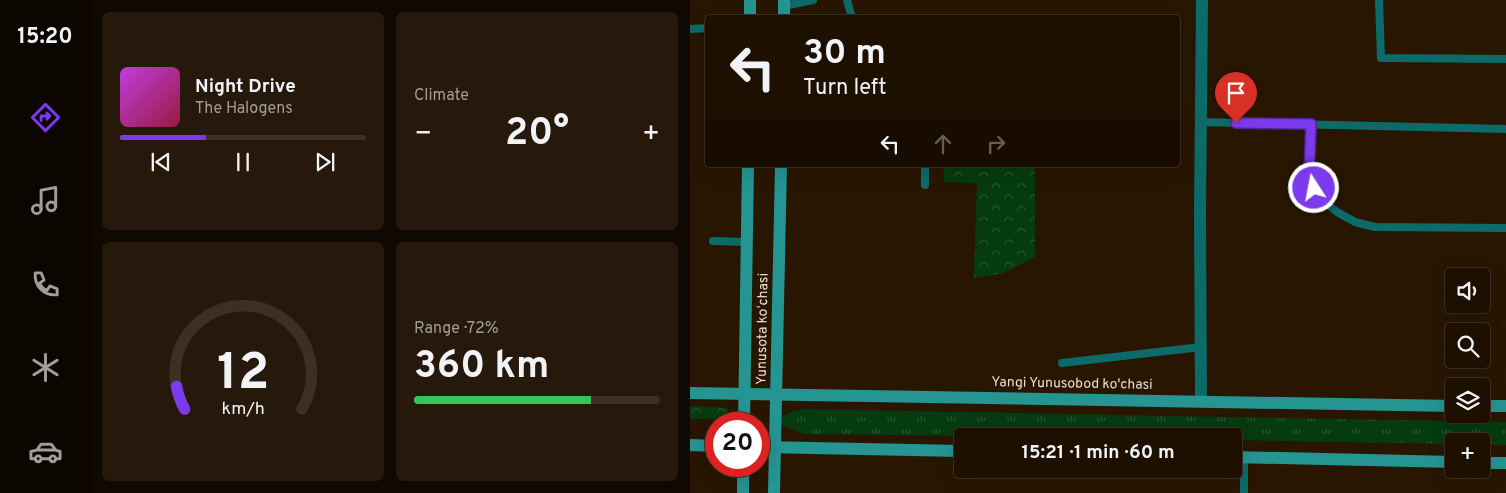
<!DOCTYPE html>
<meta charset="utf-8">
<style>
body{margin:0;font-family:Overpass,sans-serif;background:#26190b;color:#f1f3f6;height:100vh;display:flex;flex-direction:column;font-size:19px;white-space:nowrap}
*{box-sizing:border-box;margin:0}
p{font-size:16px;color:#a19d99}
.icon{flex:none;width:28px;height:28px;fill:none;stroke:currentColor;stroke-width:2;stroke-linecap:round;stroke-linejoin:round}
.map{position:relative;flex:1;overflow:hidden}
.drawer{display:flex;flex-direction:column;gap:12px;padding:12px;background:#100901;width:600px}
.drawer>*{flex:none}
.top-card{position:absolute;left:15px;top:15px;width:475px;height:152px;border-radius:5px;box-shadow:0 5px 20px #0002,0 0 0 1px #3c3023;background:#1e1001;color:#f1f3f6;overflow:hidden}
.tools{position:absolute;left:755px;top:268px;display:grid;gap:10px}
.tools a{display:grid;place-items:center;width:45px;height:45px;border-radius:5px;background:#1e1001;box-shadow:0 5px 20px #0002,0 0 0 1px #3c3023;font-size:25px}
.speed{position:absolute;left:15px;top:412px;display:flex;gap:10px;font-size:25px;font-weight:700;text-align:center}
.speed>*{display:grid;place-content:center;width:65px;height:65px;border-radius:50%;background:#1e1001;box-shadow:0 5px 20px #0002,0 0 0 1px #3c3023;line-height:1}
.speed .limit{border:8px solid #d22;background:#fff;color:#111}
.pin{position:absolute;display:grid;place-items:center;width:42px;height:42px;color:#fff;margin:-51px -21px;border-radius:50% 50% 50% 0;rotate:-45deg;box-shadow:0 0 5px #0007}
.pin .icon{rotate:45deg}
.me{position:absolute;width:55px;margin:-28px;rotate:349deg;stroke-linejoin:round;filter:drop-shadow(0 0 4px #0008)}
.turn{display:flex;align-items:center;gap:18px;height:105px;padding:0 15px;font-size:22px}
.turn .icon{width:65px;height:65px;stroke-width:2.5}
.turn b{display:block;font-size:35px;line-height:42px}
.lanes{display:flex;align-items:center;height:48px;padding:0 15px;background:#0003;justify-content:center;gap:25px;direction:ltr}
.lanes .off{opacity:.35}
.big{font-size:38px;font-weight:700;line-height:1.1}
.drawer .widget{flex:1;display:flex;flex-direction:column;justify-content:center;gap:8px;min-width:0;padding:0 18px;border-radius:8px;background:#26190b}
.drawer .dial{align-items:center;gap:0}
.dial svg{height:130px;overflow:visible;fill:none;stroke:#3c3023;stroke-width:7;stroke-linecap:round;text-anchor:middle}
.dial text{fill:#f1f3f6;stroke:none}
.song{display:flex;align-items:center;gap:15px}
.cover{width:60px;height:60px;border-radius:8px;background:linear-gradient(135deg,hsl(290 70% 55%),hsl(340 70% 35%))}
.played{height:5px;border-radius:2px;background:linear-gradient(90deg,#7c3aed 35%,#3c3023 35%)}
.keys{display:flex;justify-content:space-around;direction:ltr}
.heat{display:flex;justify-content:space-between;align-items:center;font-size:28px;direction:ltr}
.charge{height:8px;border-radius:4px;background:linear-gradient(90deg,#34c759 72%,#3c3023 0)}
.drawer .tiles{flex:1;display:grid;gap:12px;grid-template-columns:repeat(2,1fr)}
.trip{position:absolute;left:264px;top:428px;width:288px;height:50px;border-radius:5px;background:#1e1001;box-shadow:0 5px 20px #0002,0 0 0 1px #3c3023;font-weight:700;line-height:50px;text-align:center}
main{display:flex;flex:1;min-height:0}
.tab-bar{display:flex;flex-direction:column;width:90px;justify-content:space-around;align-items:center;background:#0c0600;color:#a19d99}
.tab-bar .icon{width:35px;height:35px}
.tab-bar .selected{color:#7c3aed}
.tab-bar b{font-size:22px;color:#f1f3f6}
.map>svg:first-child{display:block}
.grass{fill:url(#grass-tufts)}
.forest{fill:url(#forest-crowns)}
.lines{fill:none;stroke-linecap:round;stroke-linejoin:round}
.lane{stroke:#0c6b69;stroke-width:8}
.street{stroke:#0c6b69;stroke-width:12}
.secondary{stroke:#259592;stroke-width:12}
.route-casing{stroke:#51269a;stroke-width:12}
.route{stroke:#7c3aed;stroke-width:9}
.labels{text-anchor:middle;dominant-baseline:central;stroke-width:5;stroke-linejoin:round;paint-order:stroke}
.street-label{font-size:14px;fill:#eaded1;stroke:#281601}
</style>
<main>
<nav class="tab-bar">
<b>15:20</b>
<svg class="icon selected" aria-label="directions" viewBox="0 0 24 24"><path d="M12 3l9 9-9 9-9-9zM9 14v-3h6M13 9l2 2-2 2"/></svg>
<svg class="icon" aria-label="music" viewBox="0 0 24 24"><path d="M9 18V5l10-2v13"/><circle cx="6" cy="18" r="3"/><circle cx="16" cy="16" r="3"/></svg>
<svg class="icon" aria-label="phone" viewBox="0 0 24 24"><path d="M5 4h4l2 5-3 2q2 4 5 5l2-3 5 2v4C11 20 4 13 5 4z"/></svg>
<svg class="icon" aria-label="climate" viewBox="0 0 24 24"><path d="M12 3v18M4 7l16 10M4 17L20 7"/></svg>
<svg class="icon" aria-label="car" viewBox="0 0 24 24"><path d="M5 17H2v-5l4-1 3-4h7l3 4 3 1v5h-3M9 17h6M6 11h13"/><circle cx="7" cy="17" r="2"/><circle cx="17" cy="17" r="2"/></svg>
</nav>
<section class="drawer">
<div class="tiles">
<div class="widget">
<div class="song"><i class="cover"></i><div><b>Night Drive</b><p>The Halogens</p></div></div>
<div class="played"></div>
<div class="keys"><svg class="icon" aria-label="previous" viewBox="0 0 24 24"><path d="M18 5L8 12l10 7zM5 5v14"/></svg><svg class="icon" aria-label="pause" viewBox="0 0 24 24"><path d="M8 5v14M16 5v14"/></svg><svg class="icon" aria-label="next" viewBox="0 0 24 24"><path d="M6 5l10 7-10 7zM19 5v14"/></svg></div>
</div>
<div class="widget"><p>Climate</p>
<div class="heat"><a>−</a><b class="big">20°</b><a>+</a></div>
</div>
<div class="widget dial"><svg viewBox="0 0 100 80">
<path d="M14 69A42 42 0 1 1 86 69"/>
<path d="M14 69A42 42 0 0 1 9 55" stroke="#7c3aed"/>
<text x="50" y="56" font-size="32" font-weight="700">12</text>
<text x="50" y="72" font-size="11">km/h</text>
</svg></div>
<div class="widget"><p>Range · 72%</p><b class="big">360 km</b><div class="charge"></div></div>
</div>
</section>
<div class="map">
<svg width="816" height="493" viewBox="0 0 816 493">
<defs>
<pattern id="grass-tufts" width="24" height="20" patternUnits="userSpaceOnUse" patternTransform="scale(1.25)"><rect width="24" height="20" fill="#063a0f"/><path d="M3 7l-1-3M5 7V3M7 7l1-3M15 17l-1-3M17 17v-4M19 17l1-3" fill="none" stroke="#2a5631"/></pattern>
<pattern id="forest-crowns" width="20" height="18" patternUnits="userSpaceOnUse" patternTransform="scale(1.25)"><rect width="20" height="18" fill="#063a0f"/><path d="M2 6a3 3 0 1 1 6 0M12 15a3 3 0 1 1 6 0" fill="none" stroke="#2a5631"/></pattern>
</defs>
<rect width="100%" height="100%" fill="#281601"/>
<!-- grass -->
<polygon class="grass" points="113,409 816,422 816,445 791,444 791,441 764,441 764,444 543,440 542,436 287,436 114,434 92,425 92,417 100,412"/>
<!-- forest -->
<g class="forest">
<polygon points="253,165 345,165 345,257 314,273 284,278 287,183 254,182"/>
<polygon points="0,406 38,408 38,419 0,419"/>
</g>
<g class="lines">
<!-- lane -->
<g class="lane">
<polyline points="157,0 162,18"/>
<polyline points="689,0 691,58 816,59"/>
<polyline points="94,6 123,0"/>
<polyline points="0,29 18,28"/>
<polyline points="510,122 816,129"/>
<polyline points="621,124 619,179 629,197 647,212 665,222 685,227 816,228"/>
<polyline points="235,165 235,185"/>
<polyline points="23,241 58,242"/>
<polyline points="372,363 511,347"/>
<polyline points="554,493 554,457"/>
</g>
<!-- street -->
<polyline class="street" points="511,401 510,212 512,0"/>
<!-- secondary -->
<g class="secondary">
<polyline points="60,18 60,0"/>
<polyline points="94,18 94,0"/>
<polyline points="0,393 764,406"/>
<polyline points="791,406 816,406"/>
<polyline points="54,424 58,165"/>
<polyline points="0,445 26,446"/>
<polyline points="69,447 272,451"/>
<polyline points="542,457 764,462"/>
<polyline points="791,463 816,463"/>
<polyline points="53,493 53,466"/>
<polyline points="84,493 91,165"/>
</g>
</g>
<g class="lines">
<defs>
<polyline id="route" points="546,123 621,124 619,179 624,188"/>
</defs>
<!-- route casing -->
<use href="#route" class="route-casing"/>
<!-- route -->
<use href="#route" class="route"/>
</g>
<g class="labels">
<!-- street labels -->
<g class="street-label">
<text transform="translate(73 329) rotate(-89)">Yunusota koʻchasi</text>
<text transform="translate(382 384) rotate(1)">Yangi Yunusobod ko'chasi</text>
</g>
</g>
</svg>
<div class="tools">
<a><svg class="icon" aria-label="sound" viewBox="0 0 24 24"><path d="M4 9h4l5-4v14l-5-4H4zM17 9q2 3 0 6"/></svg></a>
<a><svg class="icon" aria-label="search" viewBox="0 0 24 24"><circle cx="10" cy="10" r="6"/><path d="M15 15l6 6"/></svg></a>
<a><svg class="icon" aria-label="layers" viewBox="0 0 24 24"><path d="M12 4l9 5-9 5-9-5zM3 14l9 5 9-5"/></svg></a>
<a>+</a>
</div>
<div class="speed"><div class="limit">20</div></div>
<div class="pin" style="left:546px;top:123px;background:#d93025"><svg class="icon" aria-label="arrive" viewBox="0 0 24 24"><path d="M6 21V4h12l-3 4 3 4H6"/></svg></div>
<svg class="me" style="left:624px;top:188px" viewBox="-20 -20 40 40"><circle r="17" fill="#7c3aed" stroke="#fff" stroke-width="3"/><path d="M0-11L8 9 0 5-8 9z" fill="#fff"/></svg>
<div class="trip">15:21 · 1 min · 60 m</div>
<div class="top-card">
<div class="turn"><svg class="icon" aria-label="left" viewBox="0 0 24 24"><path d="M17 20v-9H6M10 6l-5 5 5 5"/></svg><div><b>30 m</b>Turn left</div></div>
<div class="lanes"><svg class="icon" aria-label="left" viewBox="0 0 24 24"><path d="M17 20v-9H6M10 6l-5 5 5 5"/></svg><svg class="icon off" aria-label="ahead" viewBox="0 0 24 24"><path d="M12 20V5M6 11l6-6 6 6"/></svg><svg class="icon off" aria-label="right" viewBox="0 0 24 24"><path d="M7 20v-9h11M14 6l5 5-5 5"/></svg></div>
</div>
</div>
</main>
